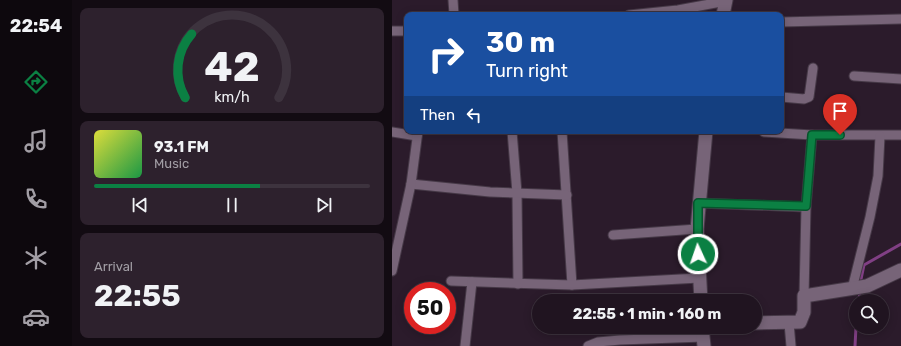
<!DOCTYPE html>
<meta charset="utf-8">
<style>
body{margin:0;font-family:Rubik,sans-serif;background:#2d212d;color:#f1f3f6;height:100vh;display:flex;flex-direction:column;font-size:15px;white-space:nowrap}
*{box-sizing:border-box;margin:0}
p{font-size:13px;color:#a29ea5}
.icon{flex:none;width:22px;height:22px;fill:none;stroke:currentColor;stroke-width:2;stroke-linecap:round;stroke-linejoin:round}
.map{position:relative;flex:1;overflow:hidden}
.side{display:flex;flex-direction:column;gap:8px;padding:8px;background:#120b12;width:320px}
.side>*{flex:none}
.banner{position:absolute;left:12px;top:12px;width:380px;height:122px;border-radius:8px;box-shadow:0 2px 10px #0003,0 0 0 1px #3d333e;background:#1a4fa0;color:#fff;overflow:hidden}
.buttons{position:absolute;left:457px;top:294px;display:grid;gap:8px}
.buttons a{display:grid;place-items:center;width:40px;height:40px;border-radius:50%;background:#201420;box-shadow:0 2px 10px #0003,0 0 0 1px #3d333e;font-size:20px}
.speed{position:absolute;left:12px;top:282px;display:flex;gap:8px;font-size:20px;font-weight:700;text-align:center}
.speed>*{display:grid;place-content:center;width:52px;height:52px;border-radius:50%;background:#201420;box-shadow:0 2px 10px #0003,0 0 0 1px #3d333e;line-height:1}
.speed .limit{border:6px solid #d22;background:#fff;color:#111}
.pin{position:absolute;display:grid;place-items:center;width:34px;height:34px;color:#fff;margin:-41px -17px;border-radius:50% 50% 50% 0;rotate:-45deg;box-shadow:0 0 4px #0007}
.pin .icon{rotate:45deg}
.me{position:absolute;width:44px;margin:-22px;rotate:357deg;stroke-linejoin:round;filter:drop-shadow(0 0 3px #0008)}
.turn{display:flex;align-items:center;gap:14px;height:84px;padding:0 16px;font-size:18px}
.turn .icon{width:52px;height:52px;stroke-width:2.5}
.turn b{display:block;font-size:28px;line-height:34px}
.then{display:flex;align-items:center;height:38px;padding:0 16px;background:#0003;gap:8px;font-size:15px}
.big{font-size:30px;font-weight:700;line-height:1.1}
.side .card{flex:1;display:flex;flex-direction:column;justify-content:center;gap:6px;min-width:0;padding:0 14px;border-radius:8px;background:#2d212d}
.side .dial{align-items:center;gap:0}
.dial svg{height:104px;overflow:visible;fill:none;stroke:#3d333e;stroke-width:7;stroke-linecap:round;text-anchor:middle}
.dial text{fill:#f1f3f6;stroke:none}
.song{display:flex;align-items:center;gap:12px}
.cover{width:48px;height:48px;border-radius:6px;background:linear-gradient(135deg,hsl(60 70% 55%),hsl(140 70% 35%))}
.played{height:4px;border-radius:2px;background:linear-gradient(90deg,#0b8043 60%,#3d333e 60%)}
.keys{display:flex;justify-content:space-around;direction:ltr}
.trip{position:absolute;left:140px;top:294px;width:230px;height:40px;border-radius:20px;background:#201420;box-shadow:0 2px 10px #0003,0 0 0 1px #3d333e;font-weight:700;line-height:40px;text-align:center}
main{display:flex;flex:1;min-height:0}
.tab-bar{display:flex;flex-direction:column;width:72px;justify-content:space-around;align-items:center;background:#0d080d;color:#a29ea5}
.tab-bar .icon{width:28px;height:28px}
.tab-bar .active{color:#0b8043}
.tab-bar b{font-size:18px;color:#f1f3f6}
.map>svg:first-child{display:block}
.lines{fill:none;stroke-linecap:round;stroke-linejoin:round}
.stream{stroke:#803f84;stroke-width:3}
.street-casing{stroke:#463947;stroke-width:11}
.secondary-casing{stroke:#463947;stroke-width:15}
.street{stroke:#776478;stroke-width:9}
.secondary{stroke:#776478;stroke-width:13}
.route-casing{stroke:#07532c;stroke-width:10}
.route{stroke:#0b8043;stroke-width:7}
</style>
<main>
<nav class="tab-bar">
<b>22:54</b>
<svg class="icon active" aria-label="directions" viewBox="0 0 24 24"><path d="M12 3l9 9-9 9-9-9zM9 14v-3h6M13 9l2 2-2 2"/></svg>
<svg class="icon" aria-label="music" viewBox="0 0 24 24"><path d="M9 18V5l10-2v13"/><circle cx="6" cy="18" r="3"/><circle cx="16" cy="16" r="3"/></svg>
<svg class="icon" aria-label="phone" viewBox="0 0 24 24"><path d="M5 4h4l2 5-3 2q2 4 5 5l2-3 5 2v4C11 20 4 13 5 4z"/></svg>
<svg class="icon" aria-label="climate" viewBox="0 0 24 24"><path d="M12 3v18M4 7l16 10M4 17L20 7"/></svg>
<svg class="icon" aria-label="car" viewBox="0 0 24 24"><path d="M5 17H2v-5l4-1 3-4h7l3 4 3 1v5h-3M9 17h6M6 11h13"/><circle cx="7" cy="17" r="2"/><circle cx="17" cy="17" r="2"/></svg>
</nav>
<section class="side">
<div class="card dial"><svg viewBox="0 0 100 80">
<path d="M14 69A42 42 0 1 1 86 69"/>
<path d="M14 69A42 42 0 0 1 19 20" stroke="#0b8043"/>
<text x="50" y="56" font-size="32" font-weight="700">42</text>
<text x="50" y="72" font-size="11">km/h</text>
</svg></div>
<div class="card">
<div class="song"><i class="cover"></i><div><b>93.1 FM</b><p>Music</p></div></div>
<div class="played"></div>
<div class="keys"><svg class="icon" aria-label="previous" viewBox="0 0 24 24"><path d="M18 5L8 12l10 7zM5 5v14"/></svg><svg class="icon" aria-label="pause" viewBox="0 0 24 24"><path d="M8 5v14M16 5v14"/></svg><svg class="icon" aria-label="next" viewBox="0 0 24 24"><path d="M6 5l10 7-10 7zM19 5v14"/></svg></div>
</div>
<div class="card"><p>Arrival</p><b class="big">22:55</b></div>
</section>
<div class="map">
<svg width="509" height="346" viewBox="0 0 509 346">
<rect width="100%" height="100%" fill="#2b1b2b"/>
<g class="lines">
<!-- stream -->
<g class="stream">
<polyline points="468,284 472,265 509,244"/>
<polyline points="467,301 468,292"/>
<polyline points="463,346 464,327"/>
</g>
<defs>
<g id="street">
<polyline points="61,0 62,15"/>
<polyline points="237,15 286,10 334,1"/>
<polyline points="389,22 509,19"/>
<polyline points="0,31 15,31"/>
<polyline points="462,76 509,79"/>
<polyline points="389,97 412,99 417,97 421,68"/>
<polyline points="120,131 125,193 126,284"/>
<polyline points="170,131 180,285"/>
<polyline points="0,132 25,136"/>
<polyline points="372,132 420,135 509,135"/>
<polyline points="19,184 98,192 175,195"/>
<polyline points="306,203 414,207"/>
<polyline points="221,235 305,229"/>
<polyline points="0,271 19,184 26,131"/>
<polyline points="59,281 180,285 307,278"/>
<polyline points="460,289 478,217 486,176 488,136"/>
<polyline points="412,296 414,207 420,135"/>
<polyline points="397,323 399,346"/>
<polyline points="73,346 80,282"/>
<polyline points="196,346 206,342 228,340 311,337"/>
</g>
<g id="secondary">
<polyline points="331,15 334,0"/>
<polyline points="309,301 305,229 314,131"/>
<polyline points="363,323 408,322 412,312 412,296 475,286 509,270"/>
<polyline points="310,327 312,346"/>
</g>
</defs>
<!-- street casing -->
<use href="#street" class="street-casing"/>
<!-- secondary casing -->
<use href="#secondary" class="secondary-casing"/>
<!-- street -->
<use href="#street" class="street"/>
<!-- secondary -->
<use href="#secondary" class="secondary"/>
</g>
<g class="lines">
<defs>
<polyline id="route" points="306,254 306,203 414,206 420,135 448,135"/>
</defs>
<!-- route casing -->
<use href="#route" class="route-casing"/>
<!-- route -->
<use href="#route" class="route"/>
</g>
</svg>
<div class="buttons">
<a><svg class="icon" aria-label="search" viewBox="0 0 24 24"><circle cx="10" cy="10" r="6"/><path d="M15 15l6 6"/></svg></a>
</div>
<div class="speed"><div class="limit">50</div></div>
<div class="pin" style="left:448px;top:135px;background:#d93025"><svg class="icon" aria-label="arrive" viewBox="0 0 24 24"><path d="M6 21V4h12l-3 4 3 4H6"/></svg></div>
<svg class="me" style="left:306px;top:254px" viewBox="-20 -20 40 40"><circle r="17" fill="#0b8043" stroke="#fff" stroke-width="3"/><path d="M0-11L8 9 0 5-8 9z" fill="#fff"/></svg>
<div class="trip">22:55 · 1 min · 160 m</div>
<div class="banner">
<div class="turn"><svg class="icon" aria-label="right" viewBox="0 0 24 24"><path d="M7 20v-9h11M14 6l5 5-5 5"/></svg><div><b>30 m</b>Turn right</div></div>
<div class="then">Then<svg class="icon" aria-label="left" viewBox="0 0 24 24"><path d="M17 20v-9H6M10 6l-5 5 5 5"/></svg></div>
</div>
</div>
</main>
